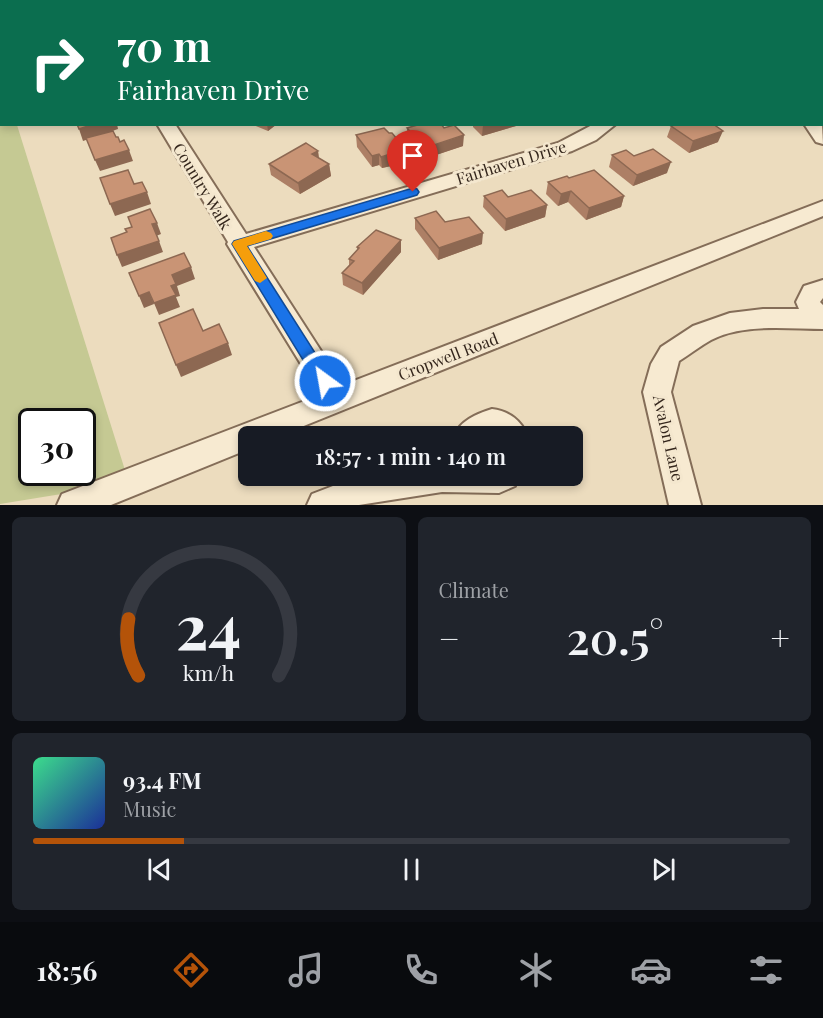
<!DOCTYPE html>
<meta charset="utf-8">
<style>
body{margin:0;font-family:"Playfair Display",serif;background:#20242c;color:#f1f3f6;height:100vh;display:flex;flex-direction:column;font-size:22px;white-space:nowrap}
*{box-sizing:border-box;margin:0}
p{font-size:20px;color:#9ea1a6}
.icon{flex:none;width:33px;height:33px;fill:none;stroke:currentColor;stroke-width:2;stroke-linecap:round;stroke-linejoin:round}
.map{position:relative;height:505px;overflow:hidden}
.sheet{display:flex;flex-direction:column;gap:12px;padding:12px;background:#0d0f14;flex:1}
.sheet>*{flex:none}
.hud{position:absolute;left:0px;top:0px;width:824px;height:126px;box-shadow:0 3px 9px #0003;background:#0b6e4f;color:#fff;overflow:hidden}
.speed{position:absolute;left:18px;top:408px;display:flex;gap:12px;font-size:30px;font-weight:700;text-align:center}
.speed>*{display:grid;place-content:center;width:78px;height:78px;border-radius:50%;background:#171b24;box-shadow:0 3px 9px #0003;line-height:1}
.speed .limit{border:3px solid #111;border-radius:9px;background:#fff;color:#111}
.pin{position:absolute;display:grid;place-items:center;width:51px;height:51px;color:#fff;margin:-62px -26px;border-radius:50% 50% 50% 0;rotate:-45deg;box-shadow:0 0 6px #0007}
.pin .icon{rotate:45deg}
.me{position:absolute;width:66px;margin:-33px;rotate:328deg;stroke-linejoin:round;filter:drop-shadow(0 0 4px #0008)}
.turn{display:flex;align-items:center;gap:21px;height:126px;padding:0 18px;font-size:27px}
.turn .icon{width:78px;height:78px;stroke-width:2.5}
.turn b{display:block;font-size:42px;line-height:51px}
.big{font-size:45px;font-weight:600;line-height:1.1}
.sheet .widget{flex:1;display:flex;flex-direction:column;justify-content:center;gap:9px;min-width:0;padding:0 21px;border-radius:9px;background:#20242c}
.sheet .dial{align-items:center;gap:0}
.dial svg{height:156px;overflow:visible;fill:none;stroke:#363941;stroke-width:7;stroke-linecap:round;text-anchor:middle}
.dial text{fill:#f1f3f6;stroke:none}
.song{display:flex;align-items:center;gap:18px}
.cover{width:72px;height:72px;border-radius:9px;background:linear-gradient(135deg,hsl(150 70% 55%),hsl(230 70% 35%))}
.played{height:6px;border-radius:3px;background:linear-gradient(90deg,#b45309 20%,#363941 20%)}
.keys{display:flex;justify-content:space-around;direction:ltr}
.heat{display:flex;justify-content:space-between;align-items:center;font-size:33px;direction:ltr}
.sheet .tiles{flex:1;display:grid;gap:12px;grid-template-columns:1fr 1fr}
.widget:last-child{grid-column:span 2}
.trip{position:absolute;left:238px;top:426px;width:345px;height:60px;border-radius:9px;background:#171b24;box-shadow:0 3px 9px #0003;font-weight:600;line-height:60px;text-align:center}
.dock{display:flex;height:96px;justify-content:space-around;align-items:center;background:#090b0e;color:#9ea1a6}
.dock .icon{width:42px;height:42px}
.dock .current{color:#b45309}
.dock b{font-size:27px;color:#f1f3f6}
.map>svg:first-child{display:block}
.green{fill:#c5c993;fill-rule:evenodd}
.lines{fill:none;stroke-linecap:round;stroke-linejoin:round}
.minor-casing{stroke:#846d58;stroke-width:4}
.minor{fill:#f7ead1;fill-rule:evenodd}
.wall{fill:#ad7f65}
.shaded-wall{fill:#8d6852}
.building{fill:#c99475;stroke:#8d6852;stroke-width:1.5}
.route{fill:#1a73e8;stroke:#114b97;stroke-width:1.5}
.slow{fill:#f59e0b}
.labels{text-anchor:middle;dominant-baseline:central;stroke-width:6;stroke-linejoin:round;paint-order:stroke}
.street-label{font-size:16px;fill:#34261c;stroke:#f4e7ce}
</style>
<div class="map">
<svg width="823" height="505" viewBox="0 0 823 505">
<rect width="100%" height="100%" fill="#ecdcbe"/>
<!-- green -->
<path class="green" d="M0,70L2,124L17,125L129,483L0,504ZM32,422H82V472H32Z"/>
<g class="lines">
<defs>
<g id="minor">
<polygon points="33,0 53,0 32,2"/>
<polygon points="85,0 99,0 100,2 86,2"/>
<polygon points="148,0 167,0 147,2"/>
<polygon points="586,0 600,0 601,2 587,2"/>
<polygon points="717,0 731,0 732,2 718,2"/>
<rect x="0" y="5" width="2" height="8"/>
<rect x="822" y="7" width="1" height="8"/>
<polygon points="157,124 175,124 246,234 558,143 594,124 616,124 596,140 572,151 254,247 343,385 823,201 823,216 279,436 249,436 249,449 111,505 57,505 62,494 320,395 227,244 228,242"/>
<polygon points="804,124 822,124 823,144 816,142"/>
<path d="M823,280V298L820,302L823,305V329C787,329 744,323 711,340C700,346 689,355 679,361L671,392L701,505H669L643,392L651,364L661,347L693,326L730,313L763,309H799L796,302L804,286Z"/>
<path d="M492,409C509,411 522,421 527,436H495L493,434L489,436H454C460,421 476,414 492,409Z"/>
<polygon points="359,476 519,476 515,486 499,493 442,492 359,505 307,505 312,494"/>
</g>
</defs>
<!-- minor casing -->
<use href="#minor" class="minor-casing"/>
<!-- minor -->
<use href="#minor" class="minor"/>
</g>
<!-- wall -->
<g class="wall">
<polygon points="634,0 656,0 656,2 635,2"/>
<rect x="822" y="15" width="1" height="28"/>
<polygon points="251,124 277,124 268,131"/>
<polygon points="473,124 516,124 516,126 482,136 473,127"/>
<polygon points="671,126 718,142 689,153 667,137"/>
<polygon points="407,128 463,146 424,159 407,139"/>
<polygon points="389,133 408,152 408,163 392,168 391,166 382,168 379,165 372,167 357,147 356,135"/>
<polygon points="318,151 319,158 329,164 331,176 300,194 271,175 269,164"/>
<polygon points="612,155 634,156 667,173 633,186 609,167"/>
<polygon points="569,178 624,196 621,207 586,220 568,202 558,206 546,194 548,182"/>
<polygon points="484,196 547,205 545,217 505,231 483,207"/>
<polygon points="415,218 445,222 482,244 438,260 415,229"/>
<polygon points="401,240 401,252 363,295 343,285 342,273 349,265 349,259 357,250 357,247"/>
</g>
<!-- shaded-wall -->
<g class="shaded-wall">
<polygon points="231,0 251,0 251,2 232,2"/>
<polygon points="94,124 117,124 118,129 83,141 79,129"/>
<polygon points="267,124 277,124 268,131"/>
<polygon points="516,124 516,126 482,136 483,125"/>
<polygon points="723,131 718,142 689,153 693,141"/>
<polygon points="464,135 463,146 424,159 425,148"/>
<polygon points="129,150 133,161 100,171 95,160"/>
<polygon points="318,151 319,162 312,154"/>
<polygon points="408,152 408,163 392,168 392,156"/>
<polygon points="379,154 379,165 372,167 372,156"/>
<polygon points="390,154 391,166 382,168 381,157"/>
<polygon points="671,162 667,173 633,186 637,175"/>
<polygon points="329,164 331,176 300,194 298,183"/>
<polygon points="571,191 568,202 558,206 561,194"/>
<polygon points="147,192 151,204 115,216 110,204"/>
<polygon points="624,196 621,207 586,220 589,208"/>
<polygon points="547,205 545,217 505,231 506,219"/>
<polygon points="157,223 161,234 156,236 152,224"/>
<polygon points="483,233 482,244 438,260 439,248"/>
<polygon points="401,240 401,252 363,295 362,283"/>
<polygon points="159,241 163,252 122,267 117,255"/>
<polygon points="191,267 195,279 177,286 180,296 176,297 180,307 159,315 154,303 171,286 172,275"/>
<polygon points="149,292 154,304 144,308 139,296"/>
<polygon points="228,343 232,355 181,377 176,365"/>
</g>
<!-- building -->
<g class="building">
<polygon points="215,0 232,0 234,2 216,2"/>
<polygon points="822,15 823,15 823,31 822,30"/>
<polygon points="77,124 94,124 79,129"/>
<polygon points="421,124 441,124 444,128 454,125 464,135 425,148 407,128"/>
<polygon points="678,124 713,124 723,131 693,141 671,126"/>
<polygon points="384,128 389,133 392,133 408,152 392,156 390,154 381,157 379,154 372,156 356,135"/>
<polygon points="113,131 116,137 118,137 120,142 124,140 129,150 95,160 86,138"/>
<polygon points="306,143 318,151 312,154 329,164 298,183 269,164"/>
<polygon points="653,149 671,162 637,175 612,155 626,150 634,156"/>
<polygon points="128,170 134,184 142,182 147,192 110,204 100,178"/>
<polygon points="594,170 624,196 589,208 571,191 561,194 548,182 567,176 569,178"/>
<polygon points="502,190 508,197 531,190 547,205 506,219 484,196"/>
<polygon points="150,209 157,223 152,224 159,241 117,255 111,238 127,232 125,229 132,227 128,217"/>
<polygon points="436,211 445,222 469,217 483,233 439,248 415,218"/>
<polygon points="376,230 401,240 362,283 342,273 354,261 349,259 359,248 357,247"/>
<polygon points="184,253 191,267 172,275 176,284 171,286 176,295 154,303 149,292 139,296 129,273"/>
<polygon points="193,309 203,331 219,324 228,343 176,365 159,323"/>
</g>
<!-- route -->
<polygon class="route" points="413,188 417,189 419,192 417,195 247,246 333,381 331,386 325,388 319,386 232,244 234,241"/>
<!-- slow -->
<polygon class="slow" points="266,231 271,233 273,236 271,239 247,246 267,278 260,283 255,281 232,244 234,241"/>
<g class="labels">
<!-- street labels -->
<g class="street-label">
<text transform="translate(511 162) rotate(-17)">Fairhaven Drive</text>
<text transform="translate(203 186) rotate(59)">Country Walk</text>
<text transform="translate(448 356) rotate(-21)">Cropwell Road</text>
<text transform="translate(669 438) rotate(77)">Avalon Lane</text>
</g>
</g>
</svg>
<div class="speed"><div class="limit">30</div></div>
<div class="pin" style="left:413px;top:192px;background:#d93025"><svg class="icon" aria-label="arrive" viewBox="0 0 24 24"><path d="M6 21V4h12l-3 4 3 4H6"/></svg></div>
<svg class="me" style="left:325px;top:381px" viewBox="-20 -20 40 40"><circle r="17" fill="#1a73e8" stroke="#fff" stroke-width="3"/><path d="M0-11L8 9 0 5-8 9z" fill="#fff"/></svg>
<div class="trip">18:57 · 1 min · 140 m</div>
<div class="hud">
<div class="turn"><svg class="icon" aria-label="right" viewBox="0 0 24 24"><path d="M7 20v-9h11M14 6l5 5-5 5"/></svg><div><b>70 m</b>Fairhaven Drive</div></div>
</div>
</div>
<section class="sheet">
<div class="tiles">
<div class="widget dial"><svg viewBox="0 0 100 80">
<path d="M14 69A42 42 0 1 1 86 69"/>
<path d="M14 69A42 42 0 0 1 9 40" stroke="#b45309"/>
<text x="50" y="56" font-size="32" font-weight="700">24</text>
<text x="50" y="72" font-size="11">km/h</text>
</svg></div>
<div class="widget"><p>Climate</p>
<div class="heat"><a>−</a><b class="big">20.5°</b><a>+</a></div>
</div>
<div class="widget">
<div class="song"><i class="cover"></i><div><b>93.4 FM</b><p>Music</p></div></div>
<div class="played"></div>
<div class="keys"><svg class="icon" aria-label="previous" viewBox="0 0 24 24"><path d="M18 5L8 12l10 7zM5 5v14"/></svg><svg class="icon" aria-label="pause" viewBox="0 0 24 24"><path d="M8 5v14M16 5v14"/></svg><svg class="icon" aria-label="next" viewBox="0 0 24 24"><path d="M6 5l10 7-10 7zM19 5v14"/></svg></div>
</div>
</div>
</section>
<nav class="dock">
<b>18:56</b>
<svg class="icon current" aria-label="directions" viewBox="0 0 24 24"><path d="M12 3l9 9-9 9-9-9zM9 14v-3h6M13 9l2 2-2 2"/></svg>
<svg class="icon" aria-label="music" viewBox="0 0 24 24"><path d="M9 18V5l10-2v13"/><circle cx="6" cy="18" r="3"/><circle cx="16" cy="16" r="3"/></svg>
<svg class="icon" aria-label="phone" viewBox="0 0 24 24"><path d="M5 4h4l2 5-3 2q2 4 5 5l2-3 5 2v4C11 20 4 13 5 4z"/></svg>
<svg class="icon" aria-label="climate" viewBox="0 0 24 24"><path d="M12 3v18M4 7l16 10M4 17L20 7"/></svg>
<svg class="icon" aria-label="car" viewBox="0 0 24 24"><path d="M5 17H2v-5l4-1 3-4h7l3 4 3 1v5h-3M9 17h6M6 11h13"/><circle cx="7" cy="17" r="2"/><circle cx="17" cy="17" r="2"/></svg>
<svg class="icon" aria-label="filters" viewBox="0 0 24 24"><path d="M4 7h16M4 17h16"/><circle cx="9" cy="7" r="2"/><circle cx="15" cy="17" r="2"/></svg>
</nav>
